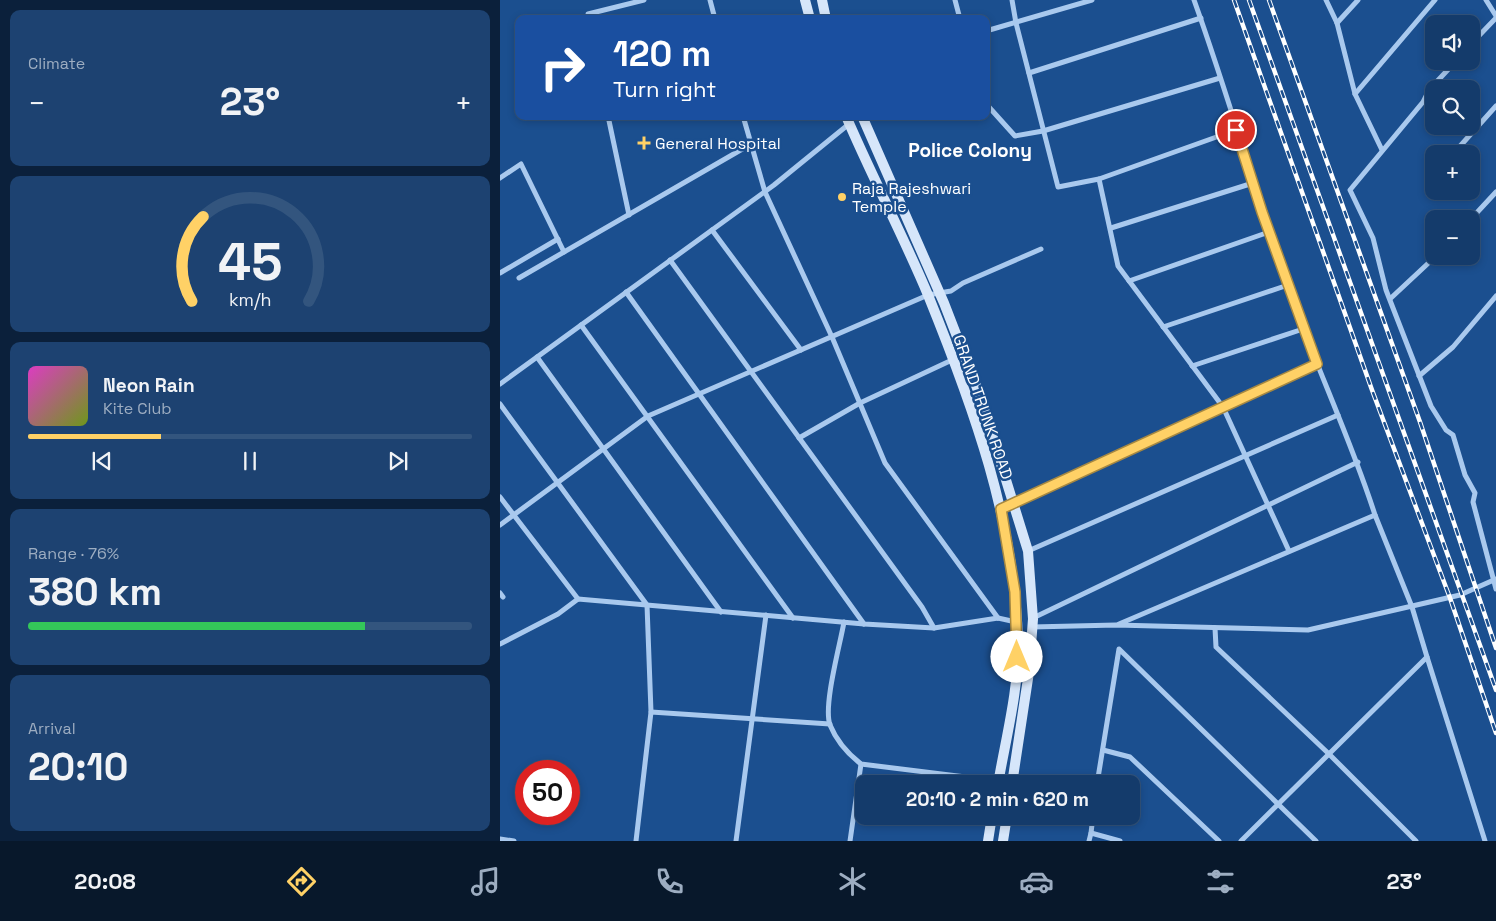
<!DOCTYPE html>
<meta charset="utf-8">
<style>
body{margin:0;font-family:"Space Grotesk",sans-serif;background:#1d4271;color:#f1f3f6;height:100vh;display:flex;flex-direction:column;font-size:19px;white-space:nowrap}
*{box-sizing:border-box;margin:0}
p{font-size:16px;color:#9dadc1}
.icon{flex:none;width:28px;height:28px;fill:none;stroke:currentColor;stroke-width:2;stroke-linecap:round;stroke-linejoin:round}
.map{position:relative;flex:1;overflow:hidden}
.panel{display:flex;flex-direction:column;gap:10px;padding:10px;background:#0b203b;width:500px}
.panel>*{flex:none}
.guide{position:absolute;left:15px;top:15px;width:475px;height:105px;border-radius:10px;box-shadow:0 2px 8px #0003,0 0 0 1px #33557e;background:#1a4fa0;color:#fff;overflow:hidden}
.buttons{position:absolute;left:925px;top:15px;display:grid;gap:10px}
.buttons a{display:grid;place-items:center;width:55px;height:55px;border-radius:10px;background:#143b6b;box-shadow:0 2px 8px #0003,0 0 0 1px #33557e;font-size:25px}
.speed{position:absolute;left:15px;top:760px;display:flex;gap:10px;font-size:25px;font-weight:700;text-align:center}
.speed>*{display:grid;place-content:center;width:65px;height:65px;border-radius:50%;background:#143b6b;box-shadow:0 2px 8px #0003,0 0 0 1px #33557e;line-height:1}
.speed .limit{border:8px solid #d22;background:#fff;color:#111}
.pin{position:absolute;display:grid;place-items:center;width:42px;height:42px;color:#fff;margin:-21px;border:2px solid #fff;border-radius:50%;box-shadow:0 1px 5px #0007}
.me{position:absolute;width:55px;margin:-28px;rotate:0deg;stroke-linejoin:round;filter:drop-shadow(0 0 4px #0008)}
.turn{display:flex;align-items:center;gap:18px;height:105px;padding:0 15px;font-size:22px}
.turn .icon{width:65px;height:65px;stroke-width:2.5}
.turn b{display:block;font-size:35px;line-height:42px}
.big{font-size:38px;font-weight:700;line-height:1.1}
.panel .tile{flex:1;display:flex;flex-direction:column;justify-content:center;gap:8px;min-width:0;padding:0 18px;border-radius:10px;background:#1d4271}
.panel .dial{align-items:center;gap:0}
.dial svg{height:130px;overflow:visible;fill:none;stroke:#33557e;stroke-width:7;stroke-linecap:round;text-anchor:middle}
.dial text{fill:#f1f3f6;stroke:none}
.song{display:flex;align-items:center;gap:15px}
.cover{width:60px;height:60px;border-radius:8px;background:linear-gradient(135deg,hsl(310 70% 55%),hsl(80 70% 35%))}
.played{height:5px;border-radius:2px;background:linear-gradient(90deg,#ffd166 30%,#33557e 30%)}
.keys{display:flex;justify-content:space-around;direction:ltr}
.heat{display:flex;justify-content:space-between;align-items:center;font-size:28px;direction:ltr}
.charge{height:8px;border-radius:4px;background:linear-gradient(90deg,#34c759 76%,#33557e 0)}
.trip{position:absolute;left:355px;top:775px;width:285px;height:50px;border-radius:10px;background:#143b6b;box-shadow:0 2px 8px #0003,0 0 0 1px #33557e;font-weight:700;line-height:50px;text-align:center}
.tabs{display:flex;height:80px;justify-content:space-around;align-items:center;background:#08182b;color:#9dadc1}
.tabs .icon{width:35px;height:35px}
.tabs .current{color:#ffd166}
.tabs b{font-size:22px;color:#f1f3f6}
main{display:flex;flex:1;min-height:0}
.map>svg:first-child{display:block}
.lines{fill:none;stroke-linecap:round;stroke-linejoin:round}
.street{stroke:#a9c9ee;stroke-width:5}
.secondary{stroke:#d6e6fa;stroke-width:10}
.rail-casing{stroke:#fff;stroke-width:4.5}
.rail{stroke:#1b4f8f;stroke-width:2.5;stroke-dasharray:8;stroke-linecap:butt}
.route-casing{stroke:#a68842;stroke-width:12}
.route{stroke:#ffd166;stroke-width:9}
.poi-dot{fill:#ffd166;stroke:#1b4f8f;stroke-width:2}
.labels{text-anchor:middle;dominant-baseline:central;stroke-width:5;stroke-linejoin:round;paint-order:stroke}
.poi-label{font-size:16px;fill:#fff;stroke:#1b4f8f;text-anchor:start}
.street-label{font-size:16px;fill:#fff;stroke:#1b4f8f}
.quarter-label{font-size:19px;font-weight:bold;fill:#fff;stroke:#1b4f8f}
</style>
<main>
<section class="panel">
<div class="tile"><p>Climate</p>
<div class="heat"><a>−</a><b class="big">23°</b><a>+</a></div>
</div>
<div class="tile dial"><svg viewBox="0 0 100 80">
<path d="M14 69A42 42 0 1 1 86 69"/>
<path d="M14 69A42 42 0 0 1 21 17" stroke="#ffd166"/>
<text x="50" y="56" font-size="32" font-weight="700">45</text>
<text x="50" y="72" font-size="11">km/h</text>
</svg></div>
<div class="tile">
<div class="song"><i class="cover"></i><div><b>Neon Rain</b><p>Kite Club</p></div></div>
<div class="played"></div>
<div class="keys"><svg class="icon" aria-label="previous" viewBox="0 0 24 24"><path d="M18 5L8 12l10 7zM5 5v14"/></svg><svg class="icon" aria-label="pause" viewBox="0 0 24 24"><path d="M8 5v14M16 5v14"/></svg><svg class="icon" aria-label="next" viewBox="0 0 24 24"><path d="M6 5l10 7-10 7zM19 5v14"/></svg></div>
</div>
<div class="tile"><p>Range · 76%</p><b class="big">380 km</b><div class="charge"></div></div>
<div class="tile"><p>Arrival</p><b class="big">20:10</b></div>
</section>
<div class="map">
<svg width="996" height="841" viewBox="0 0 996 841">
<rect width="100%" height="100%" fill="#1b4f8f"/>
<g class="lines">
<!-- street -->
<g class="street">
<polyline points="210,0 215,19"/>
<polyline points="455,0 460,19"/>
<polyline points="512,0 516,23 558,187 599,179 618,266 723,407 789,551"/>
<path d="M694,0C729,97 757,198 791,295C817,369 851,440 875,515"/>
<polyline points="826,0 837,23 855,94 882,150"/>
<polyline points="986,0 996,16"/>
<polyline points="88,19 88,14 144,0"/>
<polyline points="837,23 858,0"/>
<polyline points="486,31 592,0"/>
<polyline points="971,44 996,18"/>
<polyline points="956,61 929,90 923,102 850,190 873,238 886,290 931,406 946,430 953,435 965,475 975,493 973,502 996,589"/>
<polyline points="529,73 701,18"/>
<polyline points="855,94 935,0"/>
<polyline points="486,100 488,106 515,136 543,131 720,78"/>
<polyline points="108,116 129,215"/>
<polyline points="243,116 265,192 332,337 385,463 498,618"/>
<polyline points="953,154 996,106"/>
<polyline points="933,176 934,175"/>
<polyline points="0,178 21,164 64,252"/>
<polyline points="599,179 736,130"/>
<polyline points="971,219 996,192"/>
<polyline points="611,228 753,183"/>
<polyline points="212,230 301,350"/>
<polyline points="170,260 422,607 434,628"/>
<polyline points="0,273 58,239"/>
<polyline points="19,278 251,144"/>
<polyline points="629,281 769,232"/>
<polyline points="126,292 364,624"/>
<polyline points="891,298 936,256"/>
<polyline points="81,325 293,618"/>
<polyline points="663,327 788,285"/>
<polyline points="37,357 221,612"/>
<polyline points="692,366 803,329"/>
<polyline points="919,376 953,347 996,296"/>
<polyline points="0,384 274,185 349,124"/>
<polyline points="0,404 147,605 151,712"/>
<polyline points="299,438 360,403 452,360"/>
<polyline points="0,497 78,599"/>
<polyline points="501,509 817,364"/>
<polyline points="0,525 148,416 428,295 451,291 463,283 541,249"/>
<polyline points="528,551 838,415"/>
<polyline points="0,593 3,597"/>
<polyline points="533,618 858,462"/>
<path d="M344,622C340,645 323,706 330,725C337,742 348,754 361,764L498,781"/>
<polyline points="619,624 875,515 912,607 927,657"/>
<polyline points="532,627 616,625 808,630 960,595 996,579"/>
<polyline points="715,628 716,647 829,754 916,841"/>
<polyline points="0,644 58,614 78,599 364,624 434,628 498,618 516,622"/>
<polyline points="603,750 630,757 719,841"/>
<polyline points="597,784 619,649 816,841"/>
<polyline points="591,833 593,816"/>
<polyline points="0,839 14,841"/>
<polyline points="136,841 151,712 330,724"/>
<polyline points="236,841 266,615"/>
<polyline points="350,841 361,764"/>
<polyline points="589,841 591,833 620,841"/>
<polyline points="741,841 927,657 985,841"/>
</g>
<!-- secondary -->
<g class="secondary">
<polyline points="305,0 310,19"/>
<polyline points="322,0 326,19"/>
<path d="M346,116C372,177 403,235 428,295C473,406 515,521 518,642C519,689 506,737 498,784"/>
<polyline points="362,116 444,303 480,396 528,551 533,619 529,672 512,784"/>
<polyline points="488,841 492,816"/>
<polyline points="503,841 507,816"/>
</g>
<defs>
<g id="rail">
<polyline points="734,0 872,390 950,598 996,733"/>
<polyline points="749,0 996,690"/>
<polyline points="769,0 920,422 996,648"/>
</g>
</defs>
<!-- rail casing -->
<use href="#rail" class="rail-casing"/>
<!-- rail -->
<use href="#rail" class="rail"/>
</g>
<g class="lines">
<defs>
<polyline id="route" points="517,657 515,592 501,509 817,364 762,212 736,130"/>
</defs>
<!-- route casing -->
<use href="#route" class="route-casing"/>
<!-- route -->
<use href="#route" class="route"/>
</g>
<!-- markers -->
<g class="poi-dot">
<path d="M141.5 135.5h5v5h5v5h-5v5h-5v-5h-5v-5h5z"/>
<circle cx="342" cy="197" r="5"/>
</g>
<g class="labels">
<!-- poi labels -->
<g class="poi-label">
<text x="155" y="143">General Hospital</text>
<text x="352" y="188">Raja Rajeshwari<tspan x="352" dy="18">Temple</tspan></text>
</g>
<!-- street labels -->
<g class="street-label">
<text transform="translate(483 407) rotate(71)">GRAND TRUNK ROAD</text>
</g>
<!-- quarter labels -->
<g class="quarter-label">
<text x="470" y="150">Police Colony</text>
</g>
</g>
</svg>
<div class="buttons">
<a><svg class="icon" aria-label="sound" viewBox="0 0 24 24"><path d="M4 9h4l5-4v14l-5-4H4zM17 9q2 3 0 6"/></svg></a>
<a><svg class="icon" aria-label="search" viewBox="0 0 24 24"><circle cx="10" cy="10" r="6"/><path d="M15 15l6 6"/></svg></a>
<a>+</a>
<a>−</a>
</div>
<div class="speed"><div class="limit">50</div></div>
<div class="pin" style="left:736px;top:130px;background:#d93025"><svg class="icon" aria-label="arrive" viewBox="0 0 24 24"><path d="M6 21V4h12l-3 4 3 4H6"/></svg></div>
<svg class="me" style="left:517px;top:657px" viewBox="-20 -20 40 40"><circle r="19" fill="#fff"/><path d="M0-13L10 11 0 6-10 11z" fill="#ffd166"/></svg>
<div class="trip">20:10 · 2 min · 620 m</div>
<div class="guide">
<div class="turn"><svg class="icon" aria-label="right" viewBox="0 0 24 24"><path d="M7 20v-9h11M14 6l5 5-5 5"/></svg><div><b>120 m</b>Turn right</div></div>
</div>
</div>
</main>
<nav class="tabs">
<b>20:08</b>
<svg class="icon current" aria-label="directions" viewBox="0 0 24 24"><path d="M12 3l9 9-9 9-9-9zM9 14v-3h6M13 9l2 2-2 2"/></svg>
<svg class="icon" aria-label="music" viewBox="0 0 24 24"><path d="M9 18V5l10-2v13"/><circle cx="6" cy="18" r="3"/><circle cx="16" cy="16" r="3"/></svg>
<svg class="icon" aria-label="phone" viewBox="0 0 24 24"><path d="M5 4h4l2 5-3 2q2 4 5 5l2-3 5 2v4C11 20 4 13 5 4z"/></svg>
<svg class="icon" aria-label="climate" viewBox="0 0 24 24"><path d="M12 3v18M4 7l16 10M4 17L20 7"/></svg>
<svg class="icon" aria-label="car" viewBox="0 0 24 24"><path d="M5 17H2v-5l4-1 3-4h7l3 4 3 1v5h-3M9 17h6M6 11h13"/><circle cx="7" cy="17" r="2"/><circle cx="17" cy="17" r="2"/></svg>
<svg class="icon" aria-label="filters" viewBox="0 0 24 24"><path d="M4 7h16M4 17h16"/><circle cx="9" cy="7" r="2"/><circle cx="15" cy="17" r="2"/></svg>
<b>23°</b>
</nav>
